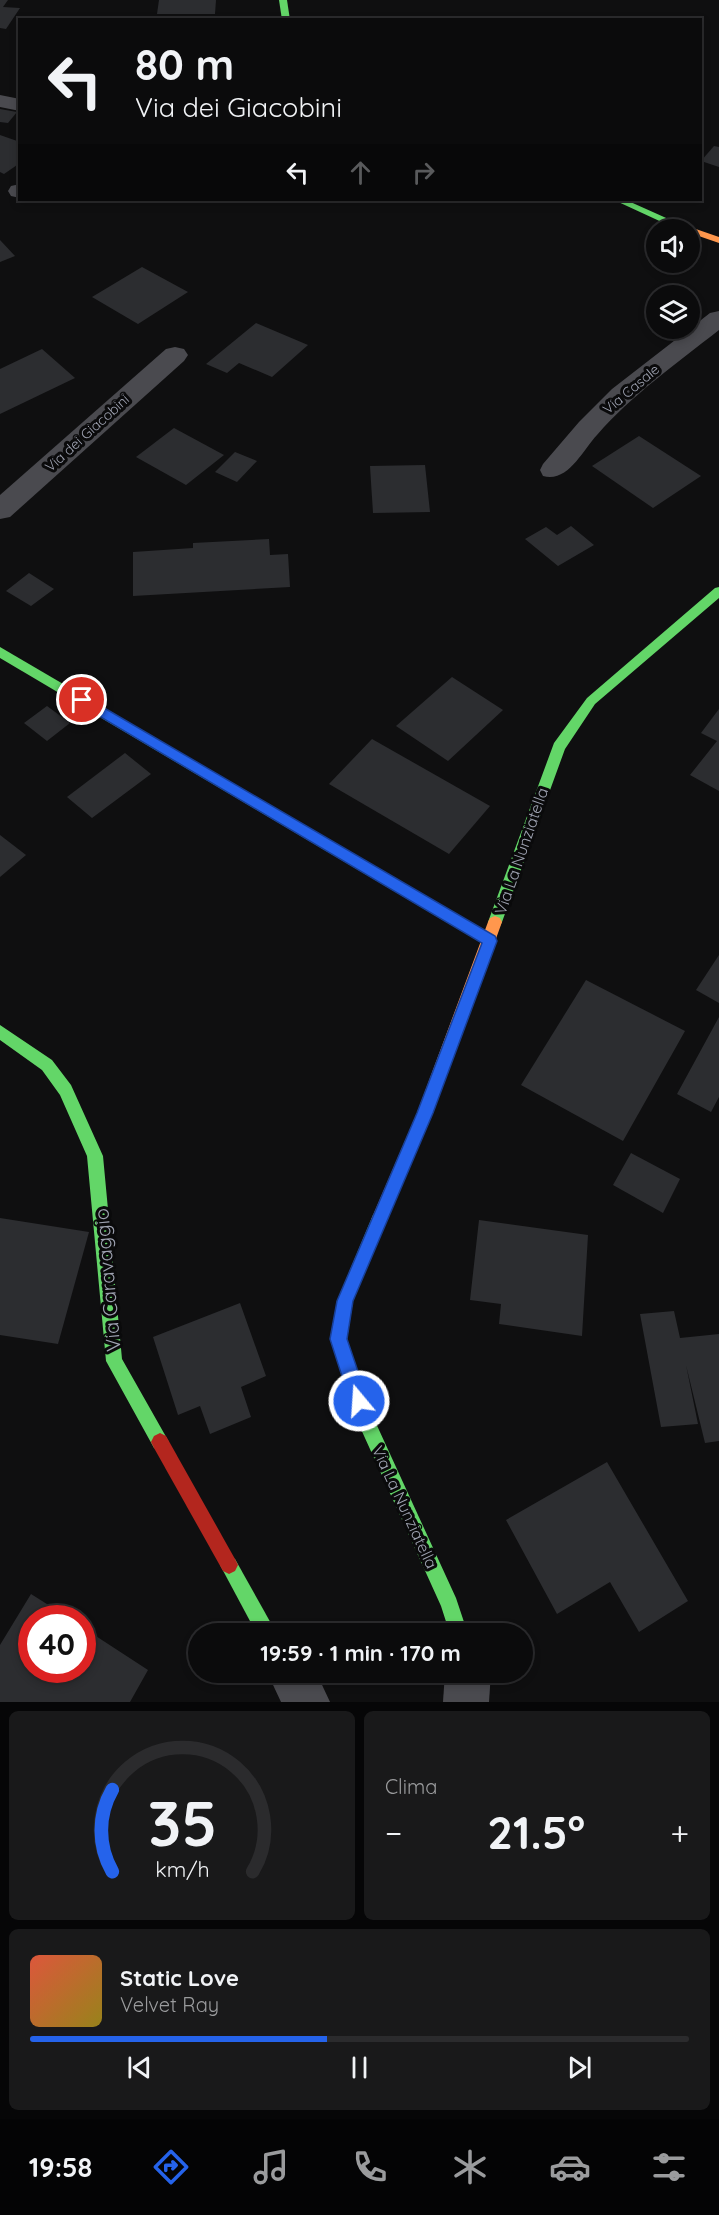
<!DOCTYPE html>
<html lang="it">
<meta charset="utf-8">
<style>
body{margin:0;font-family:Quicksand,sans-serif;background:#19191a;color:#f1f3f6;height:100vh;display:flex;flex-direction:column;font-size:22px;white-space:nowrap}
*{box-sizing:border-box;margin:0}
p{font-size:20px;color:#9a9b9d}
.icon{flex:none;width:33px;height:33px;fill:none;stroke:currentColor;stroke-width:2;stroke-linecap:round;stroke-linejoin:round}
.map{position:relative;height:1702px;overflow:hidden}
.details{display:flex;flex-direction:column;gap:9px;padding:9px;background:#060607;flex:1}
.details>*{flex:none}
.banner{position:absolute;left:18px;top:18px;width:684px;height:183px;border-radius:0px;box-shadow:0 3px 9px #0003,0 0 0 2px #2b2b2d;background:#0b0b0c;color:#f1f3f6;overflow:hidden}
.buttons{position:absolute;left:646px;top:219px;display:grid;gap:12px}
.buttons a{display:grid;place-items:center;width:54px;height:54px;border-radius:50%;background:#0b0b0c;box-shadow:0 3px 9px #0003,0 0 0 2px #2b2b2d;font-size:30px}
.speed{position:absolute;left:18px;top:1605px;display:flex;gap:12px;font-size:30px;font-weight:700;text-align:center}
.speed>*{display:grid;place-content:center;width:78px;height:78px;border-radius:50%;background:#0b0b0c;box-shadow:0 3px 9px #0003,0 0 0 2px #2b2b2d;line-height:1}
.speed .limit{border:9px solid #d22;background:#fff;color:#111}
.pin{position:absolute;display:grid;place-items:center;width:51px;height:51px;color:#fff;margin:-26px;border:3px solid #fff;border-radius:50%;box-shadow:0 2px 6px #0007}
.me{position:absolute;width:66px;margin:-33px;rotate:342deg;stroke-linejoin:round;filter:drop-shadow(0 0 4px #0008)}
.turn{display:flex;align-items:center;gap:21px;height:126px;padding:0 18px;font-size:27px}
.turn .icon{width:78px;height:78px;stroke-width:2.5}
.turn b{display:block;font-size:42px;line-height:51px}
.lanes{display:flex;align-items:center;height:57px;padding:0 18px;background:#0003;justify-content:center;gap:30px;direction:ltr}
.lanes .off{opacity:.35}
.big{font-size:45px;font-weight:700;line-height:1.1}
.details .tile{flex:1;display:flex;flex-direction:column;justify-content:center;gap:9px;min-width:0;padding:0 21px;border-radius:9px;background:#19191a}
.details .dial{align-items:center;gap:0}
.dial svg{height:156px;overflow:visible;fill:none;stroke:#2b2b2d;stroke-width:7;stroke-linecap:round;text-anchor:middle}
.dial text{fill:#f1f3f6;stroke:none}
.song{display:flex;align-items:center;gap:18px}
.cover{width:72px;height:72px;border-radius:9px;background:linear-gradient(135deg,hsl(10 70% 55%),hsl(50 70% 35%))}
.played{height:6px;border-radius:3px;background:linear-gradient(90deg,#2563eb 45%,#2b2b2d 45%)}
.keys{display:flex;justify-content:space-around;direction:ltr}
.heat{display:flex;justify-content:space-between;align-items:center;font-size:33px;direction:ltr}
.details .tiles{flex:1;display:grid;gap:9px;grid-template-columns:1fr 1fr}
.tile:last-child{grid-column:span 2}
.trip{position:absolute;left:188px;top:1623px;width:345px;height:60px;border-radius:30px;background:#0b0b0c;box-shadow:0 3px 9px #0003,0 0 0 2px #2b2b2d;font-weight:700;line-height:60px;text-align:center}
.tabs{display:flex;height:96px;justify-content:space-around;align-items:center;background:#040405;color:#9a9b9d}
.tabs .icon{width:42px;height:42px}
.tabs .current{color:#2563eb}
.tabs b{font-size:27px;color:#f1f3f6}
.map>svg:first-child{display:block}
.building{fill:#2c2d30}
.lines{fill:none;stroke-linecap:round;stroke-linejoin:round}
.street{fill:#4a4a4f;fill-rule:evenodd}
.fast{fill:#63d668;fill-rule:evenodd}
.slow{fill:#ff974d;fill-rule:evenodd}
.jam{fill:#b3261e;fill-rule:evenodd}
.route{fill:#2563eb;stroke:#184099;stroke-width:1.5}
.labels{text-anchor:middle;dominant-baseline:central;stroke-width:6;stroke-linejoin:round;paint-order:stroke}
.far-street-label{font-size:14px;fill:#9fa3b2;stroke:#0a0a0b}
.street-label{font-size:16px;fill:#9fa3b2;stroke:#0a0a0b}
.near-street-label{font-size:20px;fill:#9fa3b2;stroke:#0a0a0b}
</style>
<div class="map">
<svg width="719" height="1702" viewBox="0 0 719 1702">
<rect width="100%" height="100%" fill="#0f0f10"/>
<!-- building -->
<g class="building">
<polygon points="0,0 8,0 3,7 20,8 6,29 0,28"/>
<polygon points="159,0 216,0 215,14 157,14"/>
<polygon points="0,109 17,112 8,123 0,122"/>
<polygon points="0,135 20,142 20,163 4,174 0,172"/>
<polygon points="714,146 719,147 719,167 701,161"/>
<polygon points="0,240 15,256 0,262"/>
<polygon points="142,267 188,292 138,324 92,297"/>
<polygon points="256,323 308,345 272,377 239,363 227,373 206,364"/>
<polygon points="42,349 75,378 0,414 0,369"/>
<polygon points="174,428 224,455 186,485 136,457"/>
<polygon points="639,436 701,476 653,508 592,466"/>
<polygon points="235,452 257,461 237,482 215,472"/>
<polygon points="425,465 430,512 373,513 370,466"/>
<polygon points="571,526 594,545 558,566 525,539 546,527 557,535"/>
<polygon points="269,539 270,555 288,554 290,587 133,596 133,552 193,548 193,543"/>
<polygon points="29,573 54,589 31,606 6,591"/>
<polygon points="452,677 503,710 448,761 396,726"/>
<polygon points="47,706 70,723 47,741 24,723"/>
<polygon points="719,709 719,791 690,775 717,741 701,733"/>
<polygon points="372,739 490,806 449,854 329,784"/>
<polygon points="125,753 151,774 92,818 67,797"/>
<polygon points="0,835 26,855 0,877"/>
<polygon points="719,955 719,1003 696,990"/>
<polygon points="586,980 685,1031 623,1141 521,1085"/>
<polygon points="719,1017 719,1097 711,1112 677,1094"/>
<polygon points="631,1153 680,1179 663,1213 613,1185"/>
<polygon points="0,1218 89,1232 58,1344 0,1335"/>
<polygon points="479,1220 588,1235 582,1336 499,1324 501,1304 470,1300"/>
<polygon points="240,1303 266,1376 241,1387 251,1417 210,1434 200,1406 178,1415 153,1337"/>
<polygon points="674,1311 680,1338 719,1334 719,1441 705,1443 686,1365 698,1424 661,1427 640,1314"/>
<polygon points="607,1462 688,1601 639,1632 610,1582 557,1614 506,1520"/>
<polygon points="31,1594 69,1618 32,1618 32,1670 82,1670 82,1627 148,1670 130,1702 0,1702 0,1645"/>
</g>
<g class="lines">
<!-- street -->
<g class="street">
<polygon points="0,95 20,99 20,111 0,107"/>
<polygon points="20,184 20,198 11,196 8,191 11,186"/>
<path d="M719,311V330C677,363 632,395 597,435C582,451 568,483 543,476L540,470L543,464L579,422L612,389L710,313Z"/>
<polygon points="175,347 184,349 188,355 184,361 10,517 0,519 0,495 166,349"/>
<polygon points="267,1672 316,1672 330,1702 281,1702"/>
<polygon points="445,1672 491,1672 489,1702 443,1702"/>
</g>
<!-- fast -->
<g class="fast">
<polygon points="279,0 287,0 290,20 282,20"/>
<polygon points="614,200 626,200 693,230 690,232 690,230 679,230"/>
<polygon points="719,587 719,598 595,704 565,749 502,922 500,926 495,928 490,926 488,922 554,743 587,698 715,588"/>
<polygon points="0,647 495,937 497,941 495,945 490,947 485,945 0,658"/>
<polygon points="0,1025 52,1060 71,1085 103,1156 122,1359 169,1442 166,1448 160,1451 154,1448 106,1361 87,1156 60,1095 42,1070 0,1040"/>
<polygon points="379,1212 385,1215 387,1220 353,1301 347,1339 374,1419 456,1598 468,1634 450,1634 441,1606 360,1427 331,1339 337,1301 373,1215"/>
<polygon points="229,1556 235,1559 277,1634 257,1634 220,1565 223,1559"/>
</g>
<!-- slow -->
<g class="slow">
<polygon points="690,227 719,237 719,243 690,233 690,230 686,230"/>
<polygon points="495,916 500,918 502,922 433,1113 385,1225 379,1228 373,1225 371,1220 417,1113 488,922 490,918"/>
</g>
<!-- jam -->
<polygon class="jam" points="160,1433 166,1436 235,1559 238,1565 235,1571 229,1574 223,1571 154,1448 151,1442 154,1436"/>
</g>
<!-- route -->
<polygon class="route" points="82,695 495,936 497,941 433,1113 353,1301 347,1339 368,1401 365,1407 359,1409 353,1407 350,1401 330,1339 337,1301 417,1113 482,943 77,703 75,700"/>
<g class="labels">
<!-- far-street labels -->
<g class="far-street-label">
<text transform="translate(631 389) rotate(-40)">Via Casale</text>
<text transform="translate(87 433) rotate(-42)">Via dei Giacobini</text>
</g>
<!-- street labels -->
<g class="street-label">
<text transform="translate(521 851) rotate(-71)">Via La Nunziatella</text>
<text transform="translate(405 1507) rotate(65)">Via La Nunziatella</text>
</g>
<!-- near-street labels -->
<g class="near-street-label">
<text transform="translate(107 1280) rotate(-95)">Via Caravaggio</text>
</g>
</g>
</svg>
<div class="buttons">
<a><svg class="icon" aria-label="sound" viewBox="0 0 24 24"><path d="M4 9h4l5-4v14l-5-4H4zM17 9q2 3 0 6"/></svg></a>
<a><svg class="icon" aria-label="layers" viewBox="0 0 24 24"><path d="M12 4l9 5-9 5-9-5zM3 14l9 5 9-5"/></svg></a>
</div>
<div class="speed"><div class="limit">40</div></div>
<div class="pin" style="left:82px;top:700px;background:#d93025"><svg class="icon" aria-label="arrive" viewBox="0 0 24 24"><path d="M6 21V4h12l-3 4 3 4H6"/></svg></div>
<svg class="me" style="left:359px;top:1401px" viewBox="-20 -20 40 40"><circle r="17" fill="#2563eb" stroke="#fff" stroke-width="3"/><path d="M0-11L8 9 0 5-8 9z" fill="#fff"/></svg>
<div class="trip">19:59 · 1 min · 170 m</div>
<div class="banner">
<div class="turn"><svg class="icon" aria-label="left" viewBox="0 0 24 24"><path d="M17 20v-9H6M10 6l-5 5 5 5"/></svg><div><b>80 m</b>Via dei Giacobini</div></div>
<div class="lanes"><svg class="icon" aria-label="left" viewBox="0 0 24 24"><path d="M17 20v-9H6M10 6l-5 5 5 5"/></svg><svg class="icon off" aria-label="ahead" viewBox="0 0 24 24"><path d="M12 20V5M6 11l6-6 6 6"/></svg><svg class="icon off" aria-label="right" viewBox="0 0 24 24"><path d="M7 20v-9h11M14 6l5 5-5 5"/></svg></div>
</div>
</div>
<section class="details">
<div class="tiles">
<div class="tile dial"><svg viewBox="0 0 100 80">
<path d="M14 69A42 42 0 1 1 86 69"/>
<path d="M14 69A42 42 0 0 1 14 27" stroke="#2563eb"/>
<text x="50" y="56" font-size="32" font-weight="700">35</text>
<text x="50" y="72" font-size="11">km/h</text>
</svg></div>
<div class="tile"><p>Clima</p>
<div class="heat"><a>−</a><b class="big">21.5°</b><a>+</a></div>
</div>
<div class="tile">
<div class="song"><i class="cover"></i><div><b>Static Love</b><p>Velvet Ray</p></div></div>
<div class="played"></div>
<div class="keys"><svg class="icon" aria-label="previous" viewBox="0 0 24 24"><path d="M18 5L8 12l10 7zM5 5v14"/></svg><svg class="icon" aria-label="pause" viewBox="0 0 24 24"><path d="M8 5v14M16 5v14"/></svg><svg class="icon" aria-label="next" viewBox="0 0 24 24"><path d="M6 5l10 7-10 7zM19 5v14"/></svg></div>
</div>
</div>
</section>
<nav class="tabs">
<b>19:58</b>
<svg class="icon current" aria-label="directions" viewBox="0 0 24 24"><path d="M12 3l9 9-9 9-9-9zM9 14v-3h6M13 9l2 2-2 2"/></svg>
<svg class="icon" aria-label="music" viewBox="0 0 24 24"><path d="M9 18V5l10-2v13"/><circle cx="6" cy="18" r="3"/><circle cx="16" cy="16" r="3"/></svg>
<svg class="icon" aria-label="phone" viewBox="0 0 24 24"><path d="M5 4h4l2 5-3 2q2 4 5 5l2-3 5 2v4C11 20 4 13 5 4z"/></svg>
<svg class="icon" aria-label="climate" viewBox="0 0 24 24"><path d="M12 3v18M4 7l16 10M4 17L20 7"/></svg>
<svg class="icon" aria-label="car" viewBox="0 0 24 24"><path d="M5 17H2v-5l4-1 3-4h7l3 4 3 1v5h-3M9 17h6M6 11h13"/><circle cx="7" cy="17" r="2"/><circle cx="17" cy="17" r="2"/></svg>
<svg class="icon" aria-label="filters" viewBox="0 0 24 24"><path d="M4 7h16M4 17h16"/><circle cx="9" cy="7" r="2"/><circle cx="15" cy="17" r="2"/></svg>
</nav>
